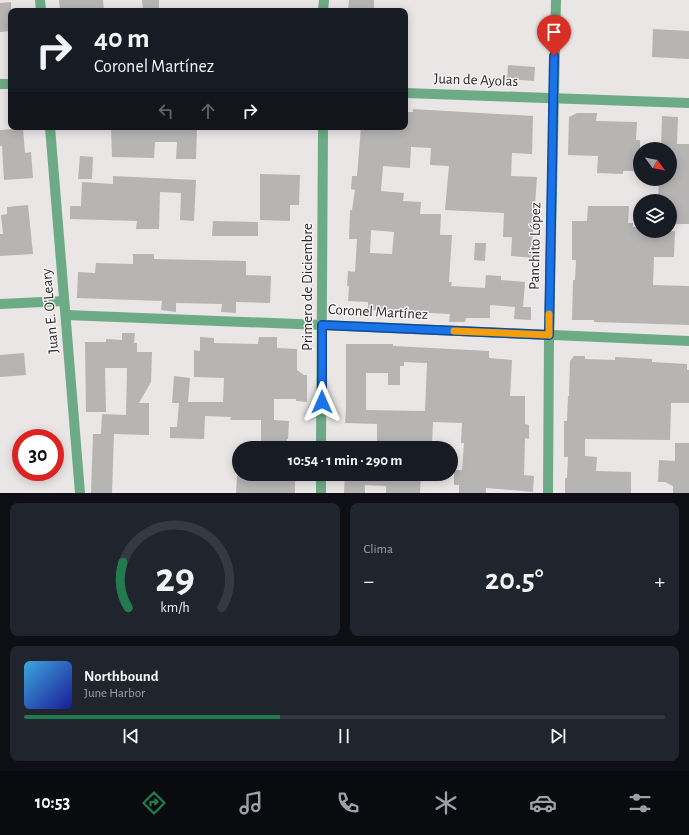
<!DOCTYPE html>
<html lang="es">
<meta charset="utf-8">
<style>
body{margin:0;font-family:"Alegreya Sans",sans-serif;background:#20242c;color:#f1f3f6;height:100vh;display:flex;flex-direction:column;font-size:15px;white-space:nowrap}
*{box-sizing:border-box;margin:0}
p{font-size:13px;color:#9ea1a6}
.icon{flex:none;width:22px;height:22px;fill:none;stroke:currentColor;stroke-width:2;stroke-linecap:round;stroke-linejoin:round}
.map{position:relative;height:493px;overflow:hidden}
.details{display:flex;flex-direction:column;gap:10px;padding:10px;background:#0d0f14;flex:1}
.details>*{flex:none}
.banner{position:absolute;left:8px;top:8px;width:400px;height:122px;border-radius:8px;box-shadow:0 2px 10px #0003;background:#171b24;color:#f1f3f6;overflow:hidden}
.needle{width:26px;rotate:122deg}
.controls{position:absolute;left:633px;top:142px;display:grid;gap:8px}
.controls a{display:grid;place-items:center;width:44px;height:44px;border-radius:50%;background:#171b24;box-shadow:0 2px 10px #0003;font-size:20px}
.speed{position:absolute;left:12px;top:429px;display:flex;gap:8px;font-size:20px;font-weight:700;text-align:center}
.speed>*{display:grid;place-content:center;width:52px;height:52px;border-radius:50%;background:#171b24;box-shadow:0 2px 10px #0003;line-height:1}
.speed .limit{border:6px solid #d22;background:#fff;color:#111}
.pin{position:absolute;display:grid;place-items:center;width:34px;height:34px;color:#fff;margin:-41px -17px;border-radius:50% 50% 50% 0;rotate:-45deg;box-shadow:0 0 4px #0007}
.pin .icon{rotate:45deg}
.me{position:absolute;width:44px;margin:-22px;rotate:0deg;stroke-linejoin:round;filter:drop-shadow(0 0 3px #0008)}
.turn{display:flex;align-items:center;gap:14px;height:84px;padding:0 20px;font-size:18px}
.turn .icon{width:52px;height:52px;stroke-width:2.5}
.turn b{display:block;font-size:28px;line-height:34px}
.lanes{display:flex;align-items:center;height:38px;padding:0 20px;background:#0003;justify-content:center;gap:20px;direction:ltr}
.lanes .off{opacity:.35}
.big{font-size:30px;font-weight:600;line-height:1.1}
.details .tile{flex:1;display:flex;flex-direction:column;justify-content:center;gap:6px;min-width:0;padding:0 14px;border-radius:8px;background:#20242c}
.details .dial{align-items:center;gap:0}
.dial svg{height:104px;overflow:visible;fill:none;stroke:#363941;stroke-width:7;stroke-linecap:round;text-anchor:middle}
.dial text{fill:#f1f3f6;stroke:none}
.song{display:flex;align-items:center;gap:12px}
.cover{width:48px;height:48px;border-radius:6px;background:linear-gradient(135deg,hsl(200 70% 55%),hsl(240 70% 35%))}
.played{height:4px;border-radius:2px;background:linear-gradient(90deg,#227a4f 40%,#363941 40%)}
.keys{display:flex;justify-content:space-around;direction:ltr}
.heat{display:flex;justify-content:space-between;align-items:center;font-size:22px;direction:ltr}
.details .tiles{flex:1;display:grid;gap:10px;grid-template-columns:1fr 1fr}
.tile:last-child{grid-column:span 2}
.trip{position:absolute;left:232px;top:441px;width:226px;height:40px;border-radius:20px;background:#171b24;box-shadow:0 2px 10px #0003;font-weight:600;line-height:40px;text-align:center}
.dock{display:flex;height:64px;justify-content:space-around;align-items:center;background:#090b0e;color:#9ea1a6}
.dock .icon{width:28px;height:28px}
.dock .on{color:#227a4f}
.dock b{font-size:18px;color:#f1f3f6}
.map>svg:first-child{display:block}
.building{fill:#b7b4b4;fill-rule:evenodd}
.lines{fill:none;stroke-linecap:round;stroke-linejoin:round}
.minor{stroke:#6dab86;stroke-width:10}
.route-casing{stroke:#114b97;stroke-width:10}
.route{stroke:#1a73e8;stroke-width:7}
.slow{stroke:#f59e0b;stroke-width:7}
.labels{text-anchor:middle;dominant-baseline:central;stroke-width:3;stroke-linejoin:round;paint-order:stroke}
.street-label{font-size:15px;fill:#2a2929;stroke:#f7f3f4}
</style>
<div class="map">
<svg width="689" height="493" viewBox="0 0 689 493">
<rect width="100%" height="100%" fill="#eae6e6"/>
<!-- building -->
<g class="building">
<polygon points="59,0 103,0 104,11 60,11"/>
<polygon points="142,0 159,0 159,11 143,11"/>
<polygon points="349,0 374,0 374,11 348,11"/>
<polygon points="11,2 11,31 0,32 0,3"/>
<polygon points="653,29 689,31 689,59 652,57"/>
<polygon points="508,65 535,67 534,81 507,79"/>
<path d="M413,109L533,116L532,154L512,153L511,176L537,177L532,245H534V258L511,256L512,237H503L504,213L445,210L449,166L430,165L431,148L411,147L410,168L383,166L381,191L404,193L403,201L421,202L420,214H441L440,235H452L449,282H452L451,286L485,288L486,275L501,276V280L525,282L523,307H531V320L514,319L515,307L490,305V318H466L465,322H449L450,314L368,310V302L348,301L349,286H347L348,271L355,272L357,239H349L350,210H352L355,190L351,189L352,176H357L361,127H405V112H413ZM371,230L394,232L392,254L370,253Z"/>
<polygon points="577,113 597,113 596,121 637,122 636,140 640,140 640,171 623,171 623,174 597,173 598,156 568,155 569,117"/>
<polygon points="662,116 678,117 677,144 689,144 689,224 670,224 670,199 658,199 659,179 670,179 670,149 661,149"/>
<polygon points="111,127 197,127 196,159 176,159 177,142 155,142 154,158 112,157"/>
<polygon points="23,128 25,153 31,152 33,178 4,180 2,146 0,146 0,130"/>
<polygon points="80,156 93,157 92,179 78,179"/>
<polygon points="260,174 300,175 299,205 290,205 290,221 260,220"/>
<polygon points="113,176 196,180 194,221 180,220 181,193 160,192 159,229 136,229 137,221 70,219 70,206 81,206 82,182 113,184"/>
<polygon points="28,205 33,254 0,256 0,234 3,234 1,215 7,214 7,207"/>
<polygon points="588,206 629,206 628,223 633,223 633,227 640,227 640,231 675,231 674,257 654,257 653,285 689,286 689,325 594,322 594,320 572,320 573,280 575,280 576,260 572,260 572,221 587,221"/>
<polygon points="213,221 258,222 258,236 212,236"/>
<polygon points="475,243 486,243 485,261 474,260"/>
<polygon points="133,254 154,254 154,259 246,261 246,275 271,276 270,303 236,302 236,313 221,312 222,304 176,303 176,312 161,310 162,301 77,298 78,272 95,273 96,263 133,264"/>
<polygon points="122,333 135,333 134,343 137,343 137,352 152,352 151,382 139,403 149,403 149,435 114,434 112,493 91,493 93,434 101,434 102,414 126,415 127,368 105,368 106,412 86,412 85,342 106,342 106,339 122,340"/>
<polygon points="200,337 214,338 214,343 258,344 259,337 277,337 277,348 297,349 297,370 304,375 307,375 307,402 296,401 296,399 274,399 274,420 289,421 288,439 287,439 286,448 261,448 261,420 230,420 231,417 205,416 204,439 170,438 170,427 177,427 179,403 172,403 174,376 190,378 188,402 223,402 224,378 194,377 194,350 200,351"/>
<path d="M346,344H393V346L489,351V358L512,360L510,396H525V424L529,425V439L525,438L524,475L534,476L533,492L486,488V493H459V485H454V470H462L464,443H461L462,423L433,422L432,446L377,444V424L345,423L346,410ZM404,362L427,363L425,411L366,410V373H388V385H400V366H404Z"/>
<polygon points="24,353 26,375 0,377 0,355"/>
<polygon points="574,356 585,356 585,359 615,360 615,357 652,359 652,362 687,364 687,370 689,370 689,403 671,403 670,440 585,439 585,456 597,457 596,471 631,472 631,493 565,493 565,478 567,478 568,457 564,457 564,421 567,421 568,396 569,396 570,361"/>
<polygon points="675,443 689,443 689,493 673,493 673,486 665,482 658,482 659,460 675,461"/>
<polygon points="263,474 295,474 295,493 236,493 237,476 263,477"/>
<polygon points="345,474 421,474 420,493 386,493 386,486 365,485 365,493 344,493"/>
</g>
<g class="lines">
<!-- minor -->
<g class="minor">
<polyline points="40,0 41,11"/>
<polyline points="323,11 324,0"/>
<polyline points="0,84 11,84"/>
<polyline points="405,93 689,103"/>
<polyline points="50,127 80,493"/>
<polyline points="0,304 64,301"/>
<polyline points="66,315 322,325 689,341"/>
<polyline points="321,448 323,127"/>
<polyline points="321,493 321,474"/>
<polyline points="548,493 549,335 556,0"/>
</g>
</g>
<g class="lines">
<defs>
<polyline id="route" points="322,402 322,325 549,335 554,56"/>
</defs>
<!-- route casing -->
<use href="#route" class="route-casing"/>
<!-- route -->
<use href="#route" class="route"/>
<!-- slow -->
<polyline class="slow" points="454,331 549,335 549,314"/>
</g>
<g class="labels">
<!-- street labels -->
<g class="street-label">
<text transform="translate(476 80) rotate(2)">Juan de Ayolas</text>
<text transform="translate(535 246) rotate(-89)">Panchito López</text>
<text transform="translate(307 287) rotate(-90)">Primero de Diciembre</text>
<text transform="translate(50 311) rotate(-95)">Juan E. O'Leary</text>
<text transform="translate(378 312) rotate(3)">Coronel Martínez</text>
</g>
</g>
</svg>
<div class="controls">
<a><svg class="needle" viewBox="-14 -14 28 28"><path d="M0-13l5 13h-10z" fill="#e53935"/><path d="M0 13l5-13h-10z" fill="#9ea1a6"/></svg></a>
<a><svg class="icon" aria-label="layers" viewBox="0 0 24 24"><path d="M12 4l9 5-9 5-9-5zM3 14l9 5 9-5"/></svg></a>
</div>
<div class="speed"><div class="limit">30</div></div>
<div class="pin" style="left:554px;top:56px;background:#d93025"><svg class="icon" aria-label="arrive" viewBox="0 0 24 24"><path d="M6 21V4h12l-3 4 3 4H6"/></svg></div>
<svg class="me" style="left:322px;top:402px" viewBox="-20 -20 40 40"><path d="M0-17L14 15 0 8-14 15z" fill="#1a73e8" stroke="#fff" stroke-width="4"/></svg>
<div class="trip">10:54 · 1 min · 290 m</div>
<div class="banner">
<div class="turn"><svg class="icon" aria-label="right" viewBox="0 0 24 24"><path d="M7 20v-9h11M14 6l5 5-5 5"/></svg><div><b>40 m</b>Coronel Martínez</div></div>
<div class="lanes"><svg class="icon off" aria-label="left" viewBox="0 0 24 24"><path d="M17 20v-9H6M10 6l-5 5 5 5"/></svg><svg class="icon off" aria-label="ahead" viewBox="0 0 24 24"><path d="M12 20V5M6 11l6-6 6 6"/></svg><svg class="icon" aria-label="right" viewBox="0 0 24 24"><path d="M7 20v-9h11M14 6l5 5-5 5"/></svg></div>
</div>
</div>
<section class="details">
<div class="tiles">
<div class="tile dial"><svg viewBox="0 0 100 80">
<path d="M14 69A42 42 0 1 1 86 69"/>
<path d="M14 69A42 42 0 0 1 10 34" stroke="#227a4f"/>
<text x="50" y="56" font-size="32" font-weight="700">29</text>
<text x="50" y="72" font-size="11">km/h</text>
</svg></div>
<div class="tile"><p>Clima</p>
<div class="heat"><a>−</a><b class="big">20.5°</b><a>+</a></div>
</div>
<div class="tile">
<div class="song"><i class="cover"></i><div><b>Northbound</b><p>June Harbor</p></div></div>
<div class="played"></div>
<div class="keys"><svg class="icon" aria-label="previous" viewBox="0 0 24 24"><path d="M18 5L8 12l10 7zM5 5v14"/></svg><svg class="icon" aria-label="pause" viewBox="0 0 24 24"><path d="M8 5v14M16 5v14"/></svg><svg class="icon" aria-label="next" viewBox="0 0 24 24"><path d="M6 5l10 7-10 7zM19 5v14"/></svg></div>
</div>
</div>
</section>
<nav class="dock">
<b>10:53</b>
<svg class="icon on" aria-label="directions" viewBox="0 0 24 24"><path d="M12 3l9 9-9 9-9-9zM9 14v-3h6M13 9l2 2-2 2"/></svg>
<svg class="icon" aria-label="music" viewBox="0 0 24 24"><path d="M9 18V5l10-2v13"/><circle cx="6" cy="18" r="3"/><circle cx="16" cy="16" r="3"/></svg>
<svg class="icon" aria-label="phone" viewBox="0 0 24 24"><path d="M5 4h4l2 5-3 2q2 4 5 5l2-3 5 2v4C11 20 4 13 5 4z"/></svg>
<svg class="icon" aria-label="climate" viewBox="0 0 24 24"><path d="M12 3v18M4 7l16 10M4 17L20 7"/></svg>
<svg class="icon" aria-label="car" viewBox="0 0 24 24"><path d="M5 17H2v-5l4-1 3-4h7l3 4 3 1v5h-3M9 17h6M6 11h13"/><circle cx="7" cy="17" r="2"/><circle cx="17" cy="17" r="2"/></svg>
<svg class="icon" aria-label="filters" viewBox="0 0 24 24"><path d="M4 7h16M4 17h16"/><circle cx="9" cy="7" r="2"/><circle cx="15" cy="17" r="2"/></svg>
</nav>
